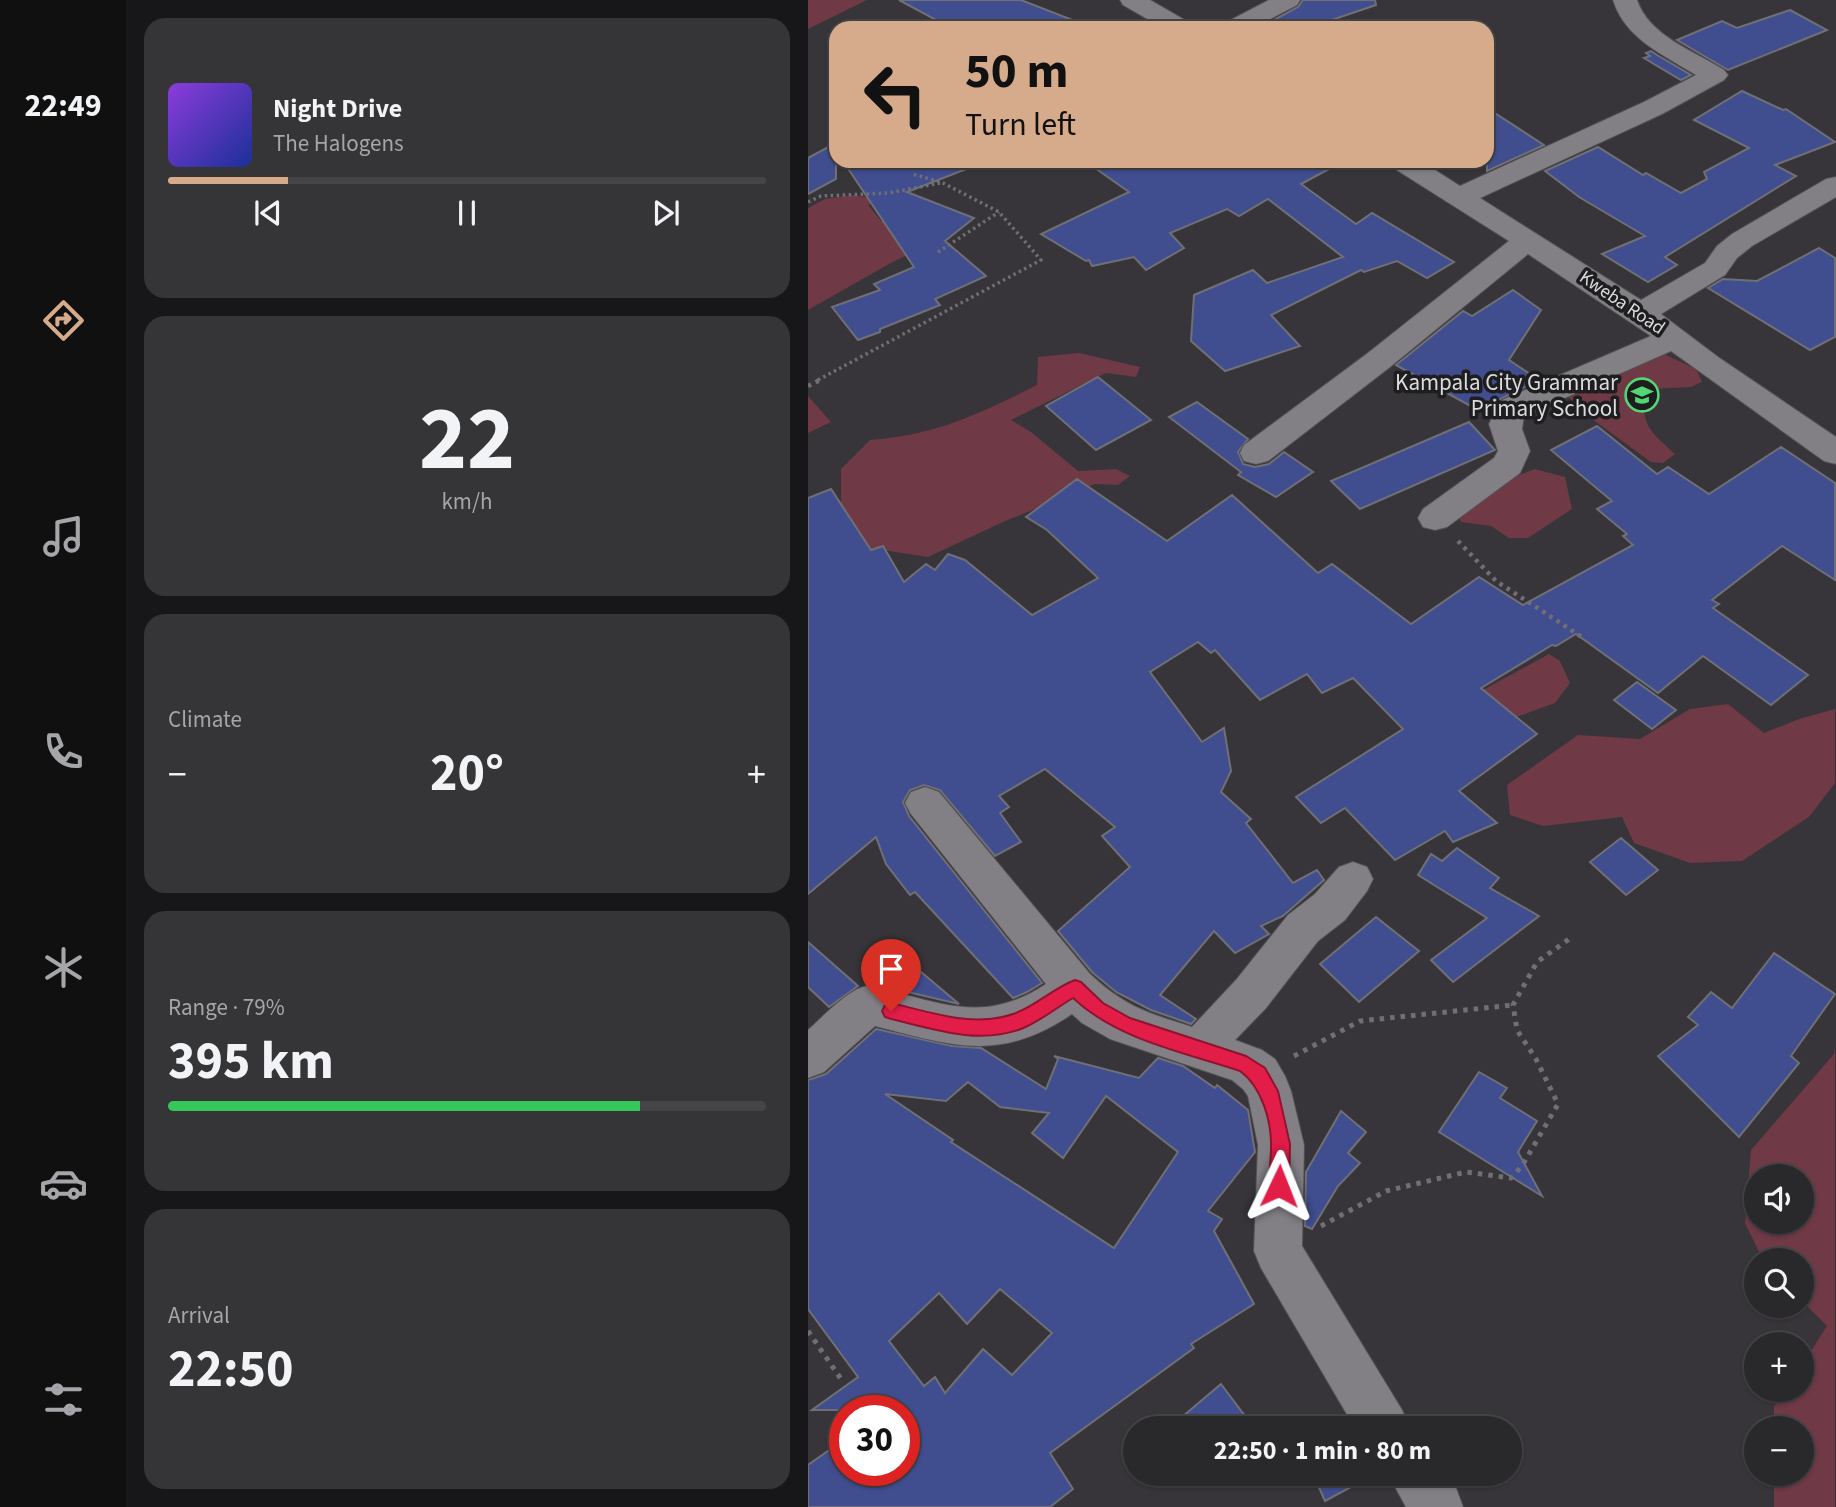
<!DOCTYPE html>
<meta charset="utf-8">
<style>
body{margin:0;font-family:"Source Sans 3",sans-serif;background:#353437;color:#f1f3f6;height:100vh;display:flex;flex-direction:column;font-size:26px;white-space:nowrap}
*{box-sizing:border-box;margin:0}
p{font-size:23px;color:#a5a6a9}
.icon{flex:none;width:38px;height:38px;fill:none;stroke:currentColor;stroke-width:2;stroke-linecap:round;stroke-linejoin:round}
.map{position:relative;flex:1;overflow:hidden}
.side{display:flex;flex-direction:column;gap:18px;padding:18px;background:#171618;width:682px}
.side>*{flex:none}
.banner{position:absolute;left:21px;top:21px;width:665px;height:147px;border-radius:21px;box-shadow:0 2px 5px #0004,0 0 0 2px #454447;background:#d6ab8b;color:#111;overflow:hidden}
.fabs{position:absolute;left:936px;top:1164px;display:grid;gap:14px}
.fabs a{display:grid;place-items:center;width:70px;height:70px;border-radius:50%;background:#29282b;box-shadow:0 2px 5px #0004,0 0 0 2px #454447;font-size:35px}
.speed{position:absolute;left:21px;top:1395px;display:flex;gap:14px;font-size:35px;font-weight:700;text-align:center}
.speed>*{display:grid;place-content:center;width:91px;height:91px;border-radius:50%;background:#29282b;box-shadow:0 2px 5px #0004,0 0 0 2px #454447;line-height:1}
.speed .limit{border:10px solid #d22;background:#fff;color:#111}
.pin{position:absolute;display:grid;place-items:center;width:60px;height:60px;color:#fff;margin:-72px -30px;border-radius:50% 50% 50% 0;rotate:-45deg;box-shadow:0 0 7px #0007}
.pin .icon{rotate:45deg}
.me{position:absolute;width:77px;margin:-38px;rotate:2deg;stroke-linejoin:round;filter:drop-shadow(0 0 5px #0008)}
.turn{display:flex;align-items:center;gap:24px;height:147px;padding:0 21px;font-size:32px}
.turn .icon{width:91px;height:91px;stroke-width:2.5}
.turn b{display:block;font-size:49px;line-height:60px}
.big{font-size:52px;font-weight:700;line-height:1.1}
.side .widget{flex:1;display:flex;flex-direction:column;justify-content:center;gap:10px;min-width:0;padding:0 24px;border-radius:21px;background:#353437}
.side .dial{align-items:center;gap:0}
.dial b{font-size:91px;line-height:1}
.song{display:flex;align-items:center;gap:21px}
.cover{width:84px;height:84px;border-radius:10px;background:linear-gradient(135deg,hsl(270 70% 55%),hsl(230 70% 35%))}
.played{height:7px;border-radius:4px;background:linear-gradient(90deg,#d6ab8b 20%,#454447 20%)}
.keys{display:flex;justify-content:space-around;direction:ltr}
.heat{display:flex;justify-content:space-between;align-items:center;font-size:38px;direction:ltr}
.charge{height:10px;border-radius:5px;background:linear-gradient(90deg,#34c759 79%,#454447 0)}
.trip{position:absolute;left:315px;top:1416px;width:399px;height:70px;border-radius:35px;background:#29282b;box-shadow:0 2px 5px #0004,0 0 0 2px #454447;font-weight:700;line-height:70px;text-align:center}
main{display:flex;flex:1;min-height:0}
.dock{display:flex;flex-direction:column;width:126px;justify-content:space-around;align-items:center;background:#101011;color:#a5a6a9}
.dock .icon{width:49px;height:49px}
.dock .selected{color:#d6ab8b}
.dock b{font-size:32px;color:#f1f3f6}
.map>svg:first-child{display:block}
.green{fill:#6f3946;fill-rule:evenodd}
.building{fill:#404d8f;stroke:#6f7076;stroke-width:2;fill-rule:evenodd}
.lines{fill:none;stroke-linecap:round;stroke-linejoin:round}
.street-casing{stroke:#535156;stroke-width:2}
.path-far2{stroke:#716f73;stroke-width:3.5;stroke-dasharray:2.5 3.5;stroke-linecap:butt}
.path-far1{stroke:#716f73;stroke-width:4.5;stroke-dasharray:3.5 5;stroke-linecap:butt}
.path{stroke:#716f73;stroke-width:5;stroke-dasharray:4.5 6;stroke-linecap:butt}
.street{fill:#828085;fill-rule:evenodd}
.route{fill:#e11d48;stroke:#92132f;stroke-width:2}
.labels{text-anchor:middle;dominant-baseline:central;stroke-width:7;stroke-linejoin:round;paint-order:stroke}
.far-street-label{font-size:19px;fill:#dbdadd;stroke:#1e1d1f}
.poi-label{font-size:23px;fill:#dbdadd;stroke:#1e1d1f;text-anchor:end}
</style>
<main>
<nav class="dock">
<b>22:49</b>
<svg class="icon selected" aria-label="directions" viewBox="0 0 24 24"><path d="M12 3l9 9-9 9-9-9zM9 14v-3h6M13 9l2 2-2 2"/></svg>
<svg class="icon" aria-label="music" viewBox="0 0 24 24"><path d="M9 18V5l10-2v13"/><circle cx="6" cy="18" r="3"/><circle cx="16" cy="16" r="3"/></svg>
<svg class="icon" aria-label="phone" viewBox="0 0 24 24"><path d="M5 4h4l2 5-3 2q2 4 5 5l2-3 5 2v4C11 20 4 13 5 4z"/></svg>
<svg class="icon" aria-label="climate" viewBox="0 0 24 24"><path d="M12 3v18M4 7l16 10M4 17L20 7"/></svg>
<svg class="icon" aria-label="car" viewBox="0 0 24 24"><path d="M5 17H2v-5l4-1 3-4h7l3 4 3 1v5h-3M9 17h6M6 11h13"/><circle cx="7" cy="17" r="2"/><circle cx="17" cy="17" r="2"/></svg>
<svg class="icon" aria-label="filters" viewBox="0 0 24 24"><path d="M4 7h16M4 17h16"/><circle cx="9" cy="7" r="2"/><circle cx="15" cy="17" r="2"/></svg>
</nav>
<section class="side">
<div class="widget">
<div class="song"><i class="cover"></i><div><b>Night Drive</b><p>The Halogens</p></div></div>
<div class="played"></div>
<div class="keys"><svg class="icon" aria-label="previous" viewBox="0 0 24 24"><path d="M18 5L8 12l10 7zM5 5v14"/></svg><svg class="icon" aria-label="pause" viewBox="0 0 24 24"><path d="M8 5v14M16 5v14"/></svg><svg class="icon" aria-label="next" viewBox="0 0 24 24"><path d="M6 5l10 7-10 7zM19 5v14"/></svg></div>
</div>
<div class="widget dial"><b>22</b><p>km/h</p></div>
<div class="widget"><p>Climate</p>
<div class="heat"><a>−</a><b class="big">20°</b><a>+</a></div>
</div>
<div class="widget"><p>Range · 79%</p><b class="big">395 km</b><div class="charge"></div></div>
<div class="widget"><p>Arrival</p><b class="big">22:50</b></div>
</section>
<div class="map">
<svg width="1028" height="1507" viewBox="0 0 1028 1507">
<rect width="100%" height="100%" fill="#373539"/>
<!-- green -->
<g class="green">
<polygon points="0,0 59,0 0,29"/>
<polygon points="44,195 64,198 61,206 73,221 92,216 133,238 81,264 0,310 0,208 17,199"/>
<path d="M271,353L332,367L328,377L298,373L203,420L223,432L270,471L308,469L322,476L310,485L287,484L195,522L120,557L49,546L33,530V469L62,440C128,435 171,414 229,385L230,357Z"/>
<path d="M856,354L888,369L894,382L883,387L840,389C829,423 844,433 867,454L855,463L843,462L784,419L758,395Z"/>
<polygon points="0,396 23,422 0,433"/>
<polygon points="727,469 757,477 764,509 720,538 701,538 683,526 653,522 650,515 691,483"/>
<polygon points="741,654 752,661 762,683 747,703 689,724 653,702"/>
<polygon points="920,704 956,733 991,719 1027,709 1027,783 1001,817 934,861 882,863 826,843 814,817 735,826 702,815 699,785 770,735 832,739 882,709"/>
<path d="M1027,1046V1507H966V1474H994V1428H966V1407L978,1390H994V1365L1019,1326L994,1301V1260H955L937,1223L943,1150L1026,1054ZM948,1176H994V1222H948Z"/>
</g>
<!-- building -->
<g class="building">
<polygon points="91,0 213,0 280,26 279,28 143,28"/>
<polygon points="495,0 567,0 568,5 500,28 451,28 490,7"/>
<polygon points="982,10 1019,30 920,70 869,40 914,21 929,28"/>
<polygon points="843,51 849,55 883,75 873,80 836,58 842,56 838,53"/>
<polygon points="934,91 975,110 978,109 1027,142 967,165 988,176 857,257 869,265 840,282 794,254 837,236 771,197 737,171 790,147 835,175 838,173 873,193 899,179 896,172 941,148 886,120"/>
<polygon points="679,108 736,145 679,171"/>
<polygon points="28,143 28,179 0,194 0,158"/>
<polygon points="35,161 173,161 174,163 99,192 166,218 137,241 178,276 127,299 132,305 72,329 72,332 50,340 24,307 72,290 66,284 106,267"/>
<polygon points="277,161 536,161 493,184 548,224 564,213 646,262 619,278 589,261 556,272 553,270 463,315 492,346 417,371 383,341 386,295 445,270 459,283 535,257 460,199 431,216 419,209 362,233 376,248 338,270 326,257 284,266 281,260 278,261 233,234 321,192"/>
<polygon points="1011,248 1027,258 1027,337 1002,350 900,288 915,279 949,281"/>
<polygon points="705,290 733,310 701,360 731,380 670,410 588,365 655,311 664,316"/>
<polygon points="290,377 343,420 288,450 238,406"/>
<polygon points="389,402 440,439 430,452 435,464 447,467 461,464 476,452 505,472 468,497 430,475 433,472 361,417"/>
<polygon points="661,422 687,450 552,509 523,481"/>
<polygon points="789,426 849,474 860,467 901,494 973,447 1027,483 1027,580 974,546 904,600 911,604 905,608 1000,675 963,705 895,656 850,693 768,634 748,646 744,645 673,688 729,734 651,791 689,823 645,842 637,831 587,860 537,808 513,823 488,797 595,729 545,678 514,693 499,674 452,700 407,650 403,653 390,642 342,672 394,742 416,728 423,771 413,792 443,819 438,823 485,883 509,870 516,880 475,916 453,926 461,934 427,953 406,931 352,995 388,1019 383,1024 343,1010 308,992 284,972 250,931 322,867 294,836 307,827 237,769 191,796 201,807 192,813 213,842 187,856 132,790 116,785 102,790 95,802 101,816 234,983 219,992 205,998 107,892 102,895 78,864 68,837 0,894 0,498 23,489 63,550 75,546 96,582 118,564 127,570 140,554 157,560 224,615 290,578 239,530 218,517 269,479 359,541 424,495 510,573 524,564 603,624 671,577 715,605 825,545 815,536 819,534 789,509 804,501 743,450"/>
<polygon points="829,682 868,710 844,729 806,700"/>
<polygon points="813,838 850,870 818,895 782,862"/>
<polygon points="649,848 691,878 682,888 731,916 645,982 623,960 679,918 610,875 623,854 634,861"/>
<polygon points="568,917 611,951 551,1002 512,964"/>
<polygon points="0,942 50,986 21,1007 0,987"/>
<polygon points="966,953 1027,994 983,1056 991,1063 931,1137 850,1056 890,1025 880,1017 903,992 924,1008"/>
<polygon points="93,955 151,1004 61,983"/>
<path d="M68,1029L144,1046L173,1048L238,1089L250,1059L246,1056L331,1078L350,1058L375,1066L407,1088L409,1085L440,1110L447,1152L400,1211L414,1219L406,1231L446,1304L383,1344L386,1348L242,1453L265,1489L242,1507H0V1465L37,1439V1470H96V1410H4L50,1377L0,1309V1080L18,1074ZM160,1082L192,1107L241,1113L224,1133L255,1158L298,1096L370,1152L306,1248L143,1142L145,1140L77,1094L138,1101ZM192,1289L244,1333L204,1375L175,1349L137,1393L127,1377L116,1386L81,1341L131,1293L159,1324Z"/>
<polygon points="671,1072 699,1088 692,1098 729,1121 710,1152 734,1196 631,1132"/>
<polygon points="533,1111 558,1132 540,1153 552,1163 530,1186 504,1229 497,1226 498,1172"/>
<polygon points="413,1384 446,1428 361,1428"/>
<polygon points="505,1474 567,1474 517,1501"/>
</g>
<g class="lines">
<defs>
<g id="street">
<polygon points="312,0 342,0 382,23 385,28 355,28 315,5"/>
<polygon points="461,0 492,0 489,5 445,28 414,28 417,23"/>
<path d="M805,0H829C841,36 886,51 916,70L920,75L916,80L854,114L672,198L833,300L897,263L909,246L924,234L1018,179L1028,177V197L944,246L929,258L917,275L853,314L910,357L1028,437V464L1016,461L863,351L716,416L714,429L722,451L712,473L639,527L627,530L615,527L610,518L615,509L686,458L690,451L681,424L694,400L843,336L720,254L582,367L460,461L448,464L436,461L432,453L436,445L560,353L701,241L584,167L580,161H613L652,186L836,102L888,75C856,55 817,39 805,0Z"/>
<path d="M117,787L131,792L282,974C317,1007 340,1013 384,1027L428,980L480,915L507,894L531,867L545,862L559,867L565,879L559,891L537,920L510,941L458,1008L427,1040L454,1050L467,1059L477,1076L483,1091L496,1145L494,1246L594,1410L602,1428H547L453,1268L446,1251L450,1145L440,1096L435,1089L424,1080L302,1039L274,1023L264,1014C192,1063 145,1046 67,1026L16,1072L0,1078V1030C14,1018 43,986 61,986C72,986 87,992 98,995C153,1010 188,1017 238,984L103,814L97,803L103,792Z"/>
<polygon points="580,1474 637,1474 648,1488 655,1507 598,1507"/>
</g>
</defs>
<!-- street casing -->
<use href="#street" class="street-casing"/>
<!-- path-far2 -->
<g class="path-far2">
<polyline points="0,202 13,196 81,193 132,183"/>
<polyline points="130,252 191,212"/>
<polyline points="10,380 233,260 191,212 133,182 104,174"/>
</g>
<!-- path-far1 -->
<g class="path-far1">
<polyline points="0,386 14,379"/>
<polyline points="650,541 688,581 777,639"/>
</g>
<!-- path -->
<g class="path">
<polyline points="486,1056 552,1021 705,1005"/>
<polyline points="513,1226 578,1191 658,1172 703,1178 714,1166 750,1104 728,1059 709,1030 705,1005 729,962 764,937"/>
<polyline points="0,1331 33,1379"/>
</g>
<!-- street -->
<use href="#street" class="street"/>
</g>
<!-- route -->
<path class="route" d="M267,980L273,982L295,1003L322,1018L438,1056L457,1068L470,1091L482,1144L481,1186L478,1193L471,1195L464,1193C459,1180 463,1163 463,1149C464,1122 454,1087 432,1071C375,1052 310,1040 265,998C248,1008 231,1022 213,1029C170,1045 125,1029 83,1019L77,1017L74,1011L77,1005L83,1003C122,1012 166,1028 205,1014C227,1007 245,988 267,980Z"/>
<!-- icons -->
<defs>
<symbol id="school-ring" viewBox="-11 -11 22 22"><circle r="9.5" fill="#1e1d1f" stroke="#53d673" stroke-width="1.5"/><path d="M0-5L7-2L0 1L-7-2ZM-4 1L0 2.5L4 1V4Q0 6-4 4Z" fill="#53d673"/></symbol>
</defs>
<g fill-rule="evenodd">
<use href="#school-ring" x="815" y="376" width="38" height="38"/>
</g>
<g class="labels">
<!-- far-street labels -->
<g class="far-street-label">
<text transform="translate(814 303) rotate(34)">Kweba Road</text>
</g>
<!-- poi labels -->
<g class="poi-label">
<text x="810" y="382">Kampala City Grammar<tspan x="810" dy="26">Primary School</tspan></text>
</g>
</g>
</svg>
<div class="fabs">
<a><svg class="icon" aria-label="sound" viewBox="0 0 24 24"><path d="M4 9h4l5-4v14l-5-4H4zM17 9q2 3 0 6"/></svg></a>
<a><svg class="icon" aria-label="search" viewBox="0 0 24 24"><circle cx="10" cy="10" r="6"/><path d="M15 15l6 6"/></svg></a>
<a>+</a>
<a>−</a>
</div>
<div class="speed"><div class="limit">30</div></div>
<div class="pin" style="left:83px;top:1011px;background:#d93025"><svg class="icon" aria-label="arrive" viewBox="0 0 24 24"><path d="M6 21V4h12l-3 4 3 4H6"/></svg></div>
<svg class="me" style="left:471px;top:1186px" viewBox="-20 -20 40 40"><path d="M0-17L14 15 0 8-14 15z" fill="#e11d48" stroke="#fff" stroke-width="4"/></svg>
<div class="trip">22:50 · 1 min · 80 m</div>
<div class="banner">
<div class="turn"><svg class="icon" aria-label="left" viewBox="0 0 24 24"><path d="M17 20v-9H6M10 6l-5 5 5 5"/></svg><div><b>50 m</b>Turn left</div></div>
</div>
</div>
</main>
